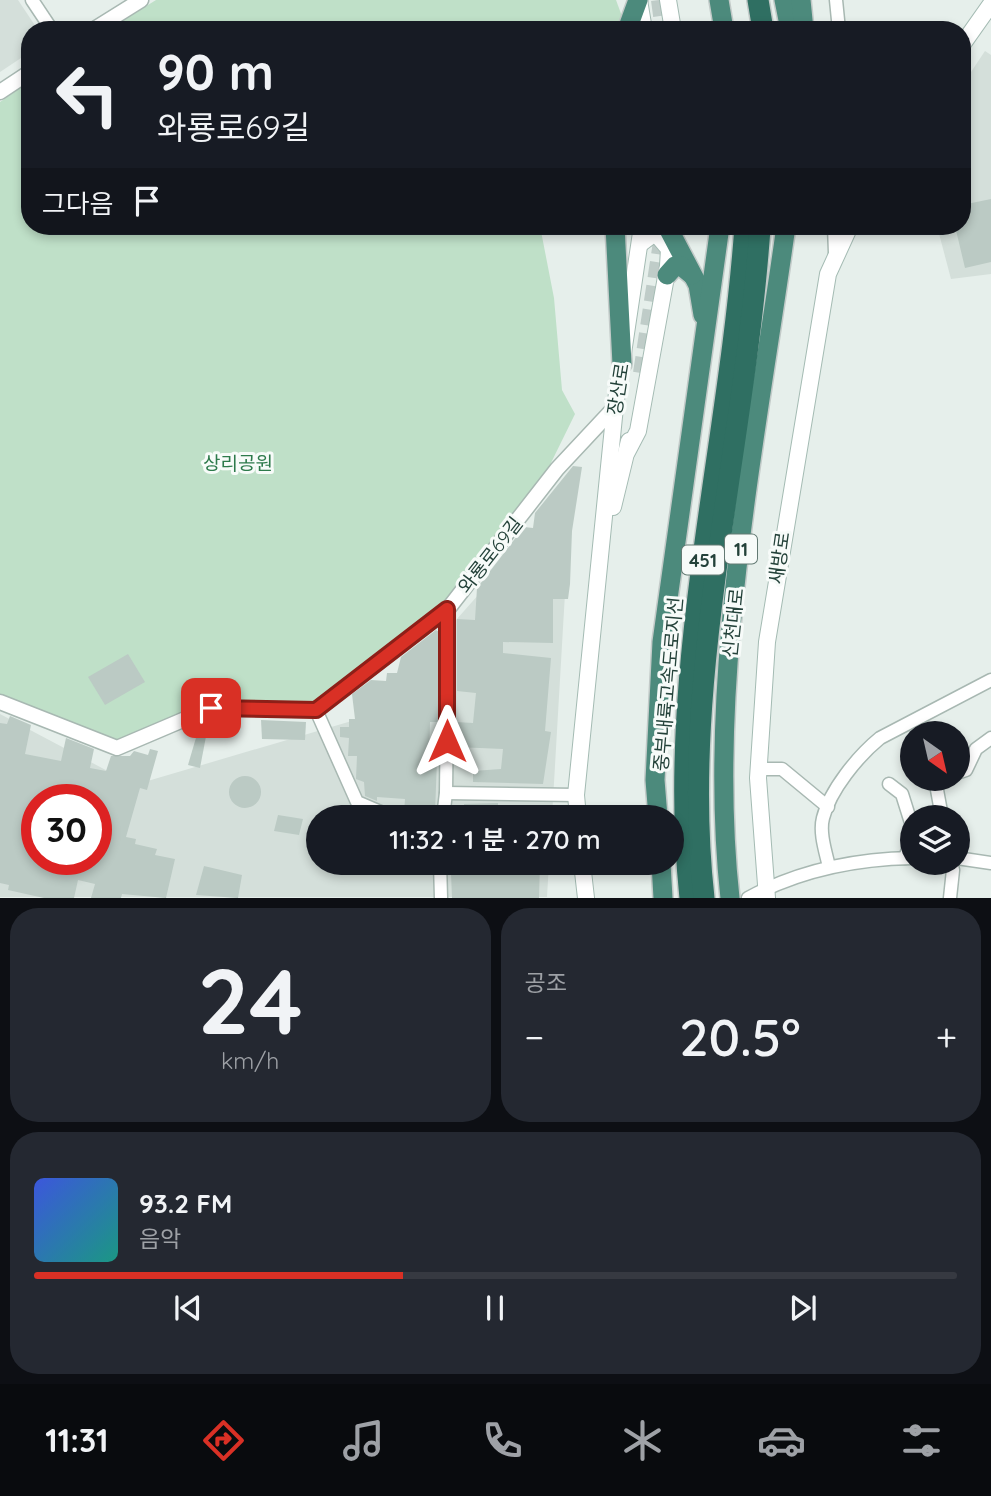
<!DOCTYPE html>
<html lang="ko">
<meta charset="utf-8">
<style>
body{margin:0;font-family:Quicksand,"Noto Sans KR",sans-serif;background:#242831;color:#f1f3f6;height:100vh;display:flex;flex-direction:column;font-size:26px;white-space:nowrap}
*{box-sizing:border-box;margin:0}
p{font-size:23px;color:#9ea1a6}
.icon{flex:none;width:38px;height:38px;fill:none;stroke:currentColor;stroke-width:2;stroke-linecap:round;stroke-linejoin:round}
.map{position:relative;height:898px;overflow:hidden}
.sheet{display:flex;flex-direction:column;gap:10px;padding:10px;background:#0d0f14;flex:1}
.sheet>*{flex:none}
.banner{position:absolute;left:21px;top:21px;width:950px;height:214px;border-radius:28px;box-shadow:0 4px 10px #0003;background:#171b24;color:#f1f3f6;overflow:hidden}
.needle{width:46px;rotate:146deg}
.controls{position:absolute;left:900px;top:721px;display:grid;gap:14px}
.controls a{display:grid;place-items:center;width:70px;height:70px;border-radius:50%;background:#171b24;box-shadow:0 4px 10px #0003;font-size:35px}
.speed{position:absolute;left:21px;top:784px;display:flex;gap:14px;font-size:35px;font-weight:700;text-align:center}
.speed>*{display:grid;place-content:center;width:91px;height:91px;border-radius:50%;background:#171b24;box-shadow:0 4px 10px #0003;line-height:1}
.speed .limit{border:10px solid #d22;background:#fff;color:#111}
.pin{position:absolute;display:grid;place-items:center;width:60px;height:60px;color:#fff;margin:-30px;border-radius:14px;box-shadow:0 4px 10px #0006}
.me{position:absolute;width:77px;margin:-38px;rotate:0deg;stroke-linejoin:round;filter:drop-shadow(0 0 5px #0008)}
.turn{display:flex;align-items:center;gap:24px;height:147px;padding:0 21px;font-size:32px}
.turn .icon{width:91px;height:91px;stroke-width:2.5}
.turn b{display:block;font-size:49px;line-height:60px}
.then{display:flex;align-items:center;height:66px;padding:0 21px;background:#0003;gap:14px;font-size:26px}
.big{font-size:52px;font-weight:600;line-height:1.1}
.sheet .card{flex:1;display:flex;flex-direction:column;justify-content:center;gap:10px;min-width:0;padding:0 24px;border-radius:28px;background:#242831}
.sheet .dial{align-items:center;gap:0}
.dial b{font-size:91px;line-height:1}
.song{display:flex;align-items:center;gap:21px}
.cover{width:84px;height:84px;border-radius:10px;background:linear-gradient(135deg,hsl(230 70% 55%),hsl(170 70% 35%))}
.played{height:7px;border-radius:4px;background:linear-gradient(90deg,#d93025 40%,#363941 40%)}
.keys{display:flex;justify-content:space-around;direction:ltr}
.heat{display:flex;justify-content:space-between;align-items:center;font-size:38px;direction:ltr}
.sheet .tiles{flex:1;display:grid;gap:10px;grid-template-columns:1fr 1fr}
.card:last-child{grid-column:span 2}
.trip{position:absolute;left:306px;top:805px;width:378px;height:70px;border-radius:35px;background:#171b24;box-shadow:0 4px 10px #0003;font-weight:600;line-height:70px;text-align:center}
.tab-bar{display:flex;height:112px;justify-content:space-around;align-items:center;background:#090b0e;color:#9ea1a6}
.tab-bar .icon{width:49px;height:49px}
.tab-bar .active{color:#d93025}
.tab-bar b{font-size:32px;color:#f1f3f6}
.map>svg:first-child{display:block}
.built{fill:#d4dfda;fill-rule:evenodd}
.green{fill:#bfe0c8}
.building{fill:#bbcac4;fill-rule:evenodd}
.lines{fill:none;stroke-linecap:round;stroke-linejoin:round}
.secondary-tunnel{stroke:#bfccc8;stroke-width:16;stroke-dasharray:16 8;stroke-linecap:butt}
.minor-casing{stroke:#a8b8b2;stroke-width:15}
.tertiary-casing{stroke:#a8b8b2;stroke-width:17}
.secondary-casing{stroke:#a4bbb3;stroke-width:18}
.trunk-casing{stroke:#c2cac8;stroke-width:22}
.motorway-casing{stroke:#c2cac8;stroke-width:24}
.minor{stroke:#fff;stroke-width:12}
.tertiary{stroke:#fff;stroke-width:14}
.secondary{stroke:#fff;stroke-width:16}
.trunk{stroke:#4c8a7c;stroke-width:19}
.motorway{stroke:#2f6f62;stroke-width:21}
.route-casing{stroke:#8d1f18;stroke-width:18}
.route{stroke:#d93025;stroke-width:12}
.labels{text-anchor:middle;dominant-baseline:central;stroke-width:6;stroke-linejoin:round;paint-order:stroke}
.shield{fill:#f7fbf9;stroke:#637a73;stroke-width:2}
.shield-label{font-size:18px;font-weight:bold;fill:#24423a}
.street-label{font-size:19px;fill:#24423a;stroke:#f7fbf9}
.park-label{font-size:19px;fill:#2d7a4b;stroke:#f7fbf9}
</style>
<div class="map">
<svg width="991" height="898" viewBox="0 0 991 898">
<rect width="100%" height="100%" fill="#e6efeb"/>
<!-- built -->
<g class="built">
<polygon points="0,0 18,0 38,30 30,30 30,52 0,72"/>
<polygon points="985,51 991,55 991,274 951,279 937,226 962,226 963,84"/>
<path d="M571,490L552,817H318V863H549L547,897H0V714L134,785L372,715ZM37,800H96V859H37Z"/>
</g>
<!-- green -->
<g class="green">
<polygon points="156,0 616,0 627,30 108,30"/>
<polygon points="30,81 30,226 540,226 554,298 562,390 575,414 547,471 445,605 312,706 209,702 115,741 0,694 0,102"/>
</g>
<!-- building -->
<g class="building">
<polygon points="991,199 991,262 965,268 955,226 962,226 962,205"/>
<polygon points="573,466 582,467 572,531 570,584 568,599 553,599 553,643 503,642 503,653 551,658 545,731 551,732 543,784 473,782 473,771 501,769 503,749 456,747 456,722 473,723 476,693 457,691 457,619 475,620 477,588 524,527 533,528 535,513"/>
<polygon points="436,630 439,632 438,722 430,722 429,760 437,760 435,813 404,813 405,799 377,797 377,801 365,796 364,782 356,779 357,756 348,756 349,738 340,737 340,727 349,727 349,719 355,719 352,694 371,680 386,681 387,673 397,673 401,657"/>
<polygon points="128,654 145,682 105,705 88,677"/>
<path d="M10,716L31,725L25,754L61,761L66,738L94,749L90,768L106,771L111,756H130L134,751L148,755L150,749L158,751L147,790L140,788L126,837L136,839L135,844L157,849L155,855L175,859L166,898L122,894L121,898H91L95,884L78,880L74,898H44L8,890L9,885L0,883V723L7,724ZM37,800H96V859H37Z"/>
<polygon points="261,720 306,722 305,740 262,739"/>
<polygon points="200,724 208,726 200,768 188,765"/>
<circle cx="245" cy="792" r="16"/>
<polygon points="498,803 498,817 464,817 464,804"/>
<polygon points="278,815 303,819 299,835 274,831"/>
<polygon points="461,863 540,863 539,898 452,898 451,873 462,873"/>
<polygon points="204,866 242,875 238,898 196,895"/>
</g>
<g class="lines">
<!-- secondary-tunnel -->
<g class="secondary-tunnel">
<polyline points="659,0 663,30"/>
<polyline points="641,373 663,229"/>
</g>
<defs>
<g id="minor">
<polyline points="32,0 52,30"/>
<polyline points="836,0 839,30"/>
<polyline points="834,226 835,253"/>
<polyline points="316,710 357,802 392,817"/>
<polyline points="759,769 782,769 828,807"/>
<polyline points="957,773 966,770 976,749 991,738"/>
<polyline points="935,779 942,817"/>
<polyline points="889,784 902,794 912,826"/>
<polyline points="446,793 576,795"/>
<polyline points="443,817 446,793 448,609"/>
<polyline points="905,858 912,838"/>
<polyline points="957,858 991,863"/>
<polyline points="440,863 441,898"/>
<path d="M829,867C826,853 819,833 823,818C830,790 858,756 880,738L991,680"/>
<path d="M748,898C798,871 855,859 912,858"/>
<polyline points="950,898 953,870 951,863"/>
</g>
<g id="tertiary">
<polyline points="93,30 141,0"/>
<polyline points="0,92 30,72"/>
<polyline points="0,702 117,748 211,708 316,710 448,609 557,469 615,407"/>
</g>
<g id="secondary">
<polyline points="639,0 644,30"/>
<polyline points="668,0 673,30"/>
<polyline points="962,45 991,4"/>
<polyline points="627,452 638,431 668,266 669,249 658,236 652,235 640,244"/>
<polyline points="613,507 629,441"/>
<polyline points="578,817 576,795 615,407 642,226"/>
<polyline points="582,863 586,898"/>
<polyline points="767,898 758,778 767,642 828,274 850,226"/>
</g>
<g id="trunk">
<polyline points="719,0 724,30"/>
<polyline points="784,0 790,30"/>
<polyline points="801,0 804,30"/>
<polyline points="627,30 638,0"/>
<polyline points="615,226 622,364"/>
<polyline points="667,226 698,285 703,315"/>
<polyline points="667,275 675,266 681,266 692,275"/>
<polyline points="658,817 655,780 662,642 720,226"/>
<polyline points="661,863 663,898"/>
<path d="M730,898C706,681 756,441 786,226"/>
</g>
<g id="motorway">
<polyline points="758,0 763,30"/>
<path d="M690,898C666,671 729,450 745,226"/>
<path d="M704,898C679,678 745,448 760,228"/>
</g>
</defs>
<!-- minor casing -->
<use href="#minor" class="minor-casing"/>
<!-- tertiary casing -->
<use href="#tertiary" class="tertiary-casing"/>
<!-- secondary casing -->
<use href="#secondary" class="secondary-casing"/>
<!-- trunk casing -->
<use href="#trunk" class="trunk-casing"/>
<!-- motorway casing -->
<use href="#motorway" class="motorway-casing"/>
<!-- minor -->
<use href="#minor" class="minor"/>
<!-- tertiary -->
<use href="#tertiary" class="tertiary"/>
<!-- secondary -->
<use href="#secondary" class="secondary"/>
<!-- trunk -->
<use href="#trunk" class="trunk"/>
<!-- motorway -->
<use href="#motorway" class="motorway"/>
</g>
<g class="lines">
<defs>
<polyline id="route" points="211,708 316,710 447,609 447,741"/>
</defs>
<!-- route casing -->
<use href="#route" class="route-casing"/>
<!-- route -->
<use href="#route" class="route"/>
</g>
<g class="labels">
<!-- shield labels -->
<g class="shield">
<rect x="725" y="534.5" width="32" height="29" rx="5"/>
<rect x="682" y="545.5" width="42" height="29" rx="5"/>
</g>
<g class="shield-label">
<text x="741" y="549">11</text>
<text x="703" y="560">451</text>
</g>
<!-- street labels -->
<g class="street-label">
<text transform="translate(618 389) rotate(-81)">장산로</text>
<text transform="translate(490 555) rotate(-52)">와룡로69길</text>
<text transform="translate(779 558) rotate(-82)">새방로</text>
<text transform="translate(733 623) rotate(-84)">신천대로</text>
<text transform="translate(668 684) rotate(-85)">중부내륙고속도로지선</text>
</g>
<!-- park labels -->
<g class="park-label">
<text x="238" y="463">상리공원</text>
</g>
</g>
</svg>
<div class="controls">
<a><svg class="needle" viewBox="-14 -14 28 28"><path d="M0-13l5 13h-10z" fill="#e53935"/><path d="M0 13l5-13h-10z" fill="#9ea1a6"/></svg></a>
<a><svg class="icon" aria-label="layers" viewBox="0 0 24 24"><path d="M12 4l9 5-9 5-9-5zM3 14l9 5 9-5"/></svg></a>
</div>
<div class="speed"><div class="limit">30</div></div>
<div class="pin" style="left:211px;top:708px;background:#d93025"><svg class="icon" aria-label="arrive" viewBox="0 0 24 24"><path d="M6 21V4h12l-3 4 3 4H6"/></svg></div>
<svg class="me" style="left:447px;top:741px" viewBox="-20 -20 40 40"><path d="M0-17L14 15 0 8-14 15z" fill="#d93025" stroke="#fff" stroke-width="4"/></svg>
<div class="trip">11:32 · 1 분 · 270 m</div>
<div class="banner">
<div class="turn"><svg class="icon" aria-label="left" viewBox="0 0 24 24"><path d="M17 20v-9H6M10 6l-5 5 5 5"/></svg><div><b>90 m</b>와룡로69길</div></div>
<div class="then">그다음<svg class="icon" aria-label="arrive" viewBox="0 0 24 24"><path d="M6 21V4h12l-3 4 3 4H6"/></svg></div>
</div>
</div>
<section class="sheet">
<div class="tiles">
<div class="card dial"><b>24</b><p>km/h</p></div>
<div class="card"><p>공조</p>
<div class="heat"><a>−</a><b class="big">20.5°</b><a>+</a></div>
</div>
<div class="card">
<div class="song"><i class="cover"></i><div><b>93.2 FM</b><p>음악</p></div></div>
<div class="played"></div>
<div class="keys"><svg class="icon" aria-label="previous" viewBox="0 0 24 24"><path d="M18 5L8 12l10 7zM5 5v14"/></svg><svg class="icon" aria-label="pause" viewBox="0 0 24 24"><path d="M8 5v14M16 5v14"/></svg><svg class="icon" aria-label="next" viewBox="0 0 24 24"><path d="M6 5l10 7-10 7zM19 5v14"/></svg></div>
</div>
</div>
</section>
<nav class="tab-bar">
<b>11:31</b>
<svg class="icon active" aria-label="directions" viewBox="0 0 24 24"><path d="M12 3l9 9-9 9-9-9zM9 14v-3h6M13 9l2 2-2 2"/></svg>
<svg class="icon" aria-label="music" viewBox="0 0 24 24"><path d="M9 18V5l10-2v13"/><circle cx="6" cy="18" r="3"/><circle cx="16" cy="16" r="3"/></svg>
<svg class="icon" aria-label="phone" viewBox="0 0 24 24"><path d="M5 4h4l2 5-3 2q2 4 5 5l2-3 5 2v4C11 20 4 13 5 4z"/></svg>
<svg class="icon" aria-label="climate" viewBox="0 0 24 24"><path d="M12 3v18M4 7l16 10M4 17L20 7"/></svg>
<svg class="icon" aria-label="car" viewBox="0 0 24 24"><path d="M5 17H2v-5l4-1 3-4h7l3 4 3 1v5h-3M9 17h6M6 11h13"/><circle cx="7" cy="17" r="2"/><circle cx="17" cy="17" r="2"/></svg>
<svg class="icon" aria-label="filters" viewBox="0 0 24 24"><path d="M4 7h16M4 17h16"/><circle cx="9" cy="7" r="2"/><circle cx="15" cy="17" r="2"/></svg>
</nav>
